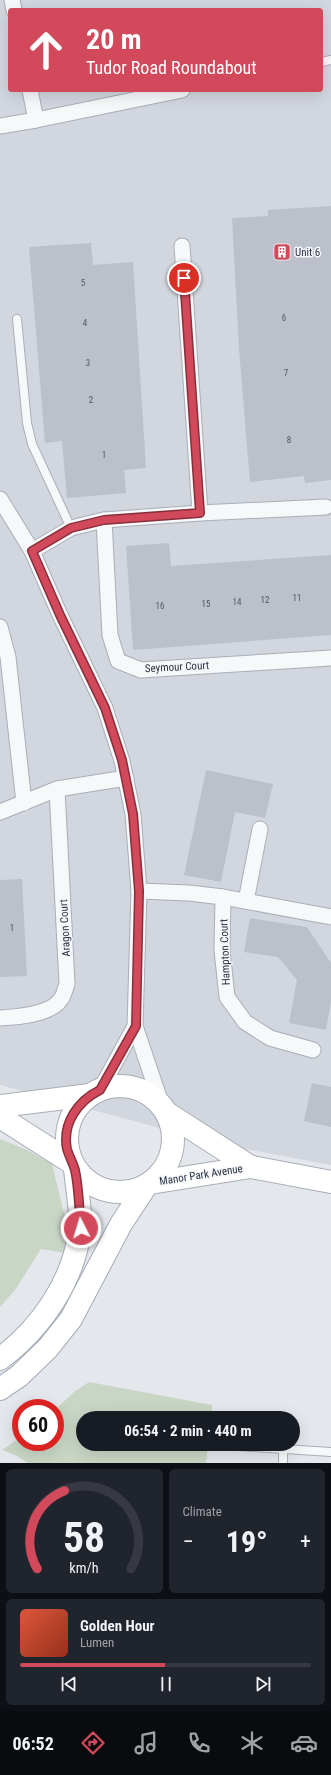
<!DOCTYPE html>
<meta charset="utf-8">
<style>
body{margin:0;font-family:"Roboto Condensed",sans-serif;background:#20242c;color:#f1f3f6;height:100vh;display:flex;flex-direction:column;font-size:15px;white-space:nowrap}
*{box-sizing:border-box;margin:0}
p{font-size:13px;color:#9ea1a6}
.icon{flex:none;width:22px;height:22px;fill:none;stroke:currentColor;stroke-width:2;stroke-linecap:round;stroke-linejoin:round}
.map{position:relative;height:1463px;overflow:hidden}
.details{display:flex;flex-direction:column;gap:6px;padding:6px;background:#0d0f14;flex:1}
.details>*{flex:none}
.guide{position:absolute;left:8px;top:8px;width:315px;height:84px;border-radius:4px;box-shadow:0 4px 16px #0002;background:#d1495b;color:#fff;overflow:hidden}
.speed{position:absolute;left:12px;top:1399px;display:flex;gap:8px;font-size:20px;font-weight:700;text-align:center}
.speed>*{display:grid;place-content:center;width:52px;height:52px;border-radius:50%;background:#171b24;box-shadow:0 4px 16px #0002;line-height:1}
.speed .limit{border:6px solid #d22;background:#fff;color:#111}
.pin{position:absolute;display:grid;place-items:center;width:34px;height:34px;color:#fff;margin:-17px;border:2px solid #fff;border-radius:50%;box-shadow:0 1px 4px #0007}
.me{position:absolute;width:44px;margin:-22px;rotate:355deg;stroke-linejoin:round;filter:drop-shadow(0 0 3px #0008)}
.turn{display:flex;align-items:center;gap:14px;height:84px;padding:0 12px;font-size:18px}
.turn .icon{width:52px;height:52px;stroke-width:2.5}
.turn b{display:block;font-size:28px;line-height:34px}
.big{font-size:30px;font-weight:700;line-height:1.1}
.details .tile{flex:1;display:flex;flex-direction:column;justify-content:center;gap:6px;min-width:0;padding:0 14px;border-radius:6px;background:#20242c}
.details .dial{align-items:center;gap:0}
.dial svg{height:104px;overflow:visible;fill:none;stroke:#363941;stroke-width:7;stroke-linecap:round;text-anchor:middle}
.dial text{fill:#f1f3f6;stroke:none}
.song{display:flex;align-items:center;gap:12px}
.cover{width:48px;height:48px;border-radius:6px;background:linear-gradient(135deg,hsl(10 70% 55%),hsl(10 70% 35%))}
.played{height:4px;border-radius:2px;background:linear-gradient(90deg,#d1495b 50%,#363941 50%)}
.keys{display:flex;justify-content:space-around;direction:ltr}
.heat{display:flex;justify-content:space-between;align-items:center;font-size:22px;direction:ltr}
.details .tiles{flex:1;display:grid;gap:6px;grid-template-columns:1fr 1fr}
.tile:last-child{grid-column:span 2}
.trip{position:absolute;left:76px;top:1411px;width:224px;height:40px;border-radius:20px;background:#171b24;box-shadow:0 4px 16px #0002;font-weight:700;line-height:40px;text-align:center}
.tabs{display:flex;height:64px;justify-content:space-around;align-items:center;background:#090b0e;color:#9ea1a6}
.tabs .icon{width:28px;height:28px}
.tabs .active{color:#d1495b}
.tabs b{font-size:18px;color:#f1f3f6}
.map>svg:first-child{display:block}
.built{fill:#d2d6de;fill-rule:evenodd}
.green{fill:#c9d6c5}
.building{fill:#bbc0ca}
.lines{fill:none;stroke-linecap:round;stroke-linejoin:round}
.lane-casing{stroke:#a9aeb7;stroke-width:10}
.street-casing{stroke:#a9aeb7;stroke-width:17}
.secondary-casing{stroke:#a9aeb7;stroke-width:24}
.primary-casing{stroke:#a3abb8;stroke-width:24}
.lane{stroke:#f7f8fa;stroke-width:8}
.street{stroke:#f7f8fa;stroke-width:15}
.secondary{stroke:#fff;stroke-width:22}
.primary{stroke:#fff;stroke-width:22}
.route-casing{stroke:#882f3b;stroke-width:10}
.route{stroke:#d1495b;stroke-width:7}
.labels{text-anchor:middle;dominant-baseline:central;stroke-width:3;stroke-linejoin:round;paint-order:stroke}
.number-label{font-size:9px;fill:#4f5766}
.poi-label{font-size:11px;fill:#2b3445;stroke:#f4f6f9;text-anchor:start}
.street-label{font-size:11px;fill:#2b3445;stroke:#f4f6f9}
</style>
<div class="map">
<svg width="331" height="1463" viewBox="0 0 331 1463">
<rect width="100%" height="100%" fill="#e4e7ec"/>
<!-- built -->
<path class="built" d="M0,0H331V1165L219,1144L0,1085ZM10,10H321V90H10Z"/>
<!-- green -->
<g class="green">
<polygon points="0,1139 25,1149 52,1164 66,1222 66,1253 41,1249 15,1290 0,1307"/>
<polygon points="89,1382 212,1405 211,1418 83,1418 83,1444 208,1444 206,1463 28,1463 15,1455 2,1450 21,1437 21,1442 55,1442 55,1410 74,1392"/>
</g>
<!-- building -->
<g class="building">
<polygon points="331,206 331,480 305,483 304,476 250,482 239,349 232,218 268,216 268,210"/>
<polygon points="91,243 93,265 133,262 146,468 124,470 126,493 67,498 62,441 45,443 29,247"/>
<polygon points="169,543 171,566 331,555 331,635 133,650 126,546"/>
<polygon points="206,770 273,784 265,818 235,812 221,882 184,875"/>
<polygon points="22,879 27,976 0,977 0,880"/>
<polygon points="250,918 307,927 331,963 331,1002 326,1030 289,1023 297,980 278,957 244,952"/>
<polygon points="312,1083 331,1087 331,1127 304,1121"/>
</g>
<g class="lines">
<defs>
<g id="lane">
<polyline points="321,62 331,60"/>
<polyline points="17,319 27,423 32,444 71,528"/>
<polyline points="238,1446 331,1452"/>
<polyline points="283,1448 283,1463"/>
</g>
<g id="street">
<polyline points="12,0 14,10"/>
<polyline points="30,90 36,120"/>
<polyline points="0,126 36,120 182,90"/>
<polyline points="182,246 200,513"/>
<polyline points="0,499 32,551 60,615 105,708 122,761 133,814 139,891 135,1026 162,1106"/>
<polyline points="104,520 110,635 118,661 141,670 331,658"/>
<polyline points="32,551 71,528 104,520 200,513 326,507"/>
<polyline points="0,627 8,657 24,803"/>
<polyline points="0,812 57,789 126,778"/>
<polyline points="139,891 189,893 223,897 331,917"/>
<polyline points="223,897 222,950 227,997 245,1022 270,1038 313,1050"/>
<polyline points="246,901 260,829"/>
<path d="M0,1018C17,1017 51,1015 61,999C64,995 65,989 67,984L57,789"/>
<polyline points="100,1090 135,1026"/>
</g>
<g id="secondary">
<circle cx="120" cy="1139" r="53"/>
<polyline points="0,1106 90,1095"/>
<polyline points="167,1113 251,1167"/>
<polyline points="0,1117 72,1163"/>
<polyline points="150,1183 251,1167 331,1182"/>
</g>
<g id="primary">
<path d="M0,1359C41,1328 74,1281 80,1229C82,1213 76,1185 75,1168"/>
<polyline points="0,1389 19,1376 48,1348 71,1319 121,1224 146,1186"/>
</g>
</defs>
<!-- lane casing -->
<use href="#lane" class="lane-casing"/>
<!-- street casing -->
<use href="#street" class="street-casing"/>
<!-- secondary casing -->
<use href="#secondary" class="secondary-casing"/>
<!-- primary casing -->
<use href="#primary" class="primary-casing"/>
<!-- lane -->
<use href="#lane" class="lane"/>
<!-- street -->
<use href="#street" class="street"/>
<!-- secondary -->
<use href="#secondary" class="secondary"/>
<!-- primary -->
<use href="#primary" class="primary"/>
</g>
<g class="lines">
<defs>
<path id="route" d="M81,1228C79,1209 79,1188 75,1170C73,1163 69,1156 67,1149C62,1123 78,1101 100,1090L136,1026L139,891L133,814L122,760L105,708L60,615L32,551L71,528L104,520L200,513L184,278"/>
</defs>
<!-- route casing -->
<use href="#route" class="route-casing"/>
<!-- route -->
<use href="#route" class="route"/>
</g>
<!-- icons -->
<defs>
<symbol id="building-square" viewBox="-11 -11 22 22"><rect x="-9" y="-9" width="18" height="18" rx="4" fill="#d1495b" stroke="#f4f6f9"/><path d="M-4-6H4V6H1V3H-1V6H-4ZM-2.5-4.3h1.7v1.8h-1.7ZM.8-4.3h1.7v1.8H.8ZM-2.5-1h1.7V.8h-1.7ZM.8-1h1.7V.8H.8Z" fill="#fff"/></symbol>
</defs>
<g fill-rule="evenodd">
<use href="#building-square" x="272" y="242" width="20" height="20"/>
</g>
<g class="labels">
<!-- number labels -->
<g class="number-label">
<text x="83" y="283">5</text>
<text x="284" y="318">6</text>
<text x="85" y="323">4</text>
<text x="88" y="363">3</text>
<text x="286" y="373">7</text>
<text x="91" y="400">2</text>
<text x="289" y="440">8</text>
<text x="104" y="455">1</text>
<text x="297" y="598">11</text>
<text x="265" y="600">12</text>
<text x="237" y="602">14</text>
<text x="206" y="604">15</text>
<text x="160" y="606">16</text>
<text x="12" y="928">1</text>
</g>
<!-- poi labels -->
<g class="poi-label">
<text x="295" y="252">Unit 6</text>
</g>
<!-- street labels -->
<g class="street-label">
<text transform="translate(177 667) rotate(-3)">Seymour Court</text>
<text transform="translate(65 928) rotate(-93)">Aragon Court</text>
<text transform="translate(225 952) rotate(-92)">Hampton Court</text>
<text transform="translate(201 1175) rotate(-9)">Manor Park Avenue</text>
</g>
</g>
</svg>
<div class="speed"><div class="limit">60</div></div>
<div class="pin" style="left:184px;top:278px;background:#d93025"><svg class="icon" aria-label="arrive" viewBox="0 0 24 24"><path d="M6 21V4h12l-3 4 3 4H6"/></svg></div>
<svg class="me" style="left:81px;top:1228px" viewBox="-20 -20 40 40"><circle r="17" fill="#d1495b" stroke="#fff" stroke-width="3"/><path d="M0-11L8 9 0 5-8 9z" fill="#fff"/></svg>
<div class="trip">06:54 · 2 min · 440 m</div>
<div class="guide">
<div class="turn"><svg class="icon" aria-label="ahead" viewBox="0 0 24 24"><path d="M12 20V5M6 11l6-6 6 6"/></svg><div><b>20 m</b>Tudor Road Roundabout</div></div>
</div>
</div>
<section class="details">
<div class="tiles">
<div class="tile dial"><svg viewBox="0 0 100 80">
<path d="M14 69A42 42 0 1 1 86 69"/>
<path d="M14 69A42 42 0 0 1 35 9" stroke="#d1495b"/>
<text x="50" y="56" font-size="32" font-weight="700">58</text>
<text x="50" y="72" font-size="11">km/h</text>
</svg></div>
<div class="tile"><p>Climate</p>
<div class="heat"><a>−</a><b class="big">19°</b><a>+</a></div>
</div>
<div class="tile">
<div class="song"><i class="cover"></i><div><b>Golden Hour</b><p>Lumen</p></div></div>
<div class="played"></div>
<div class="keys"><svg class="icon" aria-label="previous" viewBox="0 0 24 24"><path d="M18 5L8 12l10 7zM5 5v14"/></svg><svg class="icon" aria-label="pause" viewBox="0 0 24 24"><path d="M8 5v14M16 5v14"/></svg><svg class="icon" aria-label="next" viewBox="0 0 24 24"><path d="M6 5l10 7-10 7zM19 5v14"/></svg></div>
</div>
</div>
</section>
<nav class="tabs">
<b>06:52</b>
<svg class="icon active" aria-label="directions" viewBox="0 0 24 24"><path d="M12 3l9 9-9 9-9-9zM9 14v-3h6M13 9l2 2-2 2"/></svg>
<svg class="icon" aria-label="music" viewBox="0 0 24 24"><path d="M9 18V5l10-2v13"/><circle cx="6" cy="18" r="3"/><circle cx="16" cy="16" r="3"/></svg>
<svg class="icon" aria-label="phone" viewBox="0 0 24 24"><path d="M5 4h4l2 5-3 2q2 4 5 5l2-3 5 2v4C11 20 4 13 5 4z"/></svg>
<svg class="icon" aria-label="climate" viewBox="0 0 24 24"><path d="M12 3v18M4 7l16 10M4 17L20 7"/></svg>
<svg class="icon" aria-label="car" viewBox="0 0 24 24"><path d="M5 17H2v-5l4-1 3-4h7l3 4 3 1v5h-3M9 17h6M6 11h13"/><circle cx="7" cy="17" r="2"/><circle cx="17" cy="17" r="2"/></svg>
</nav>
